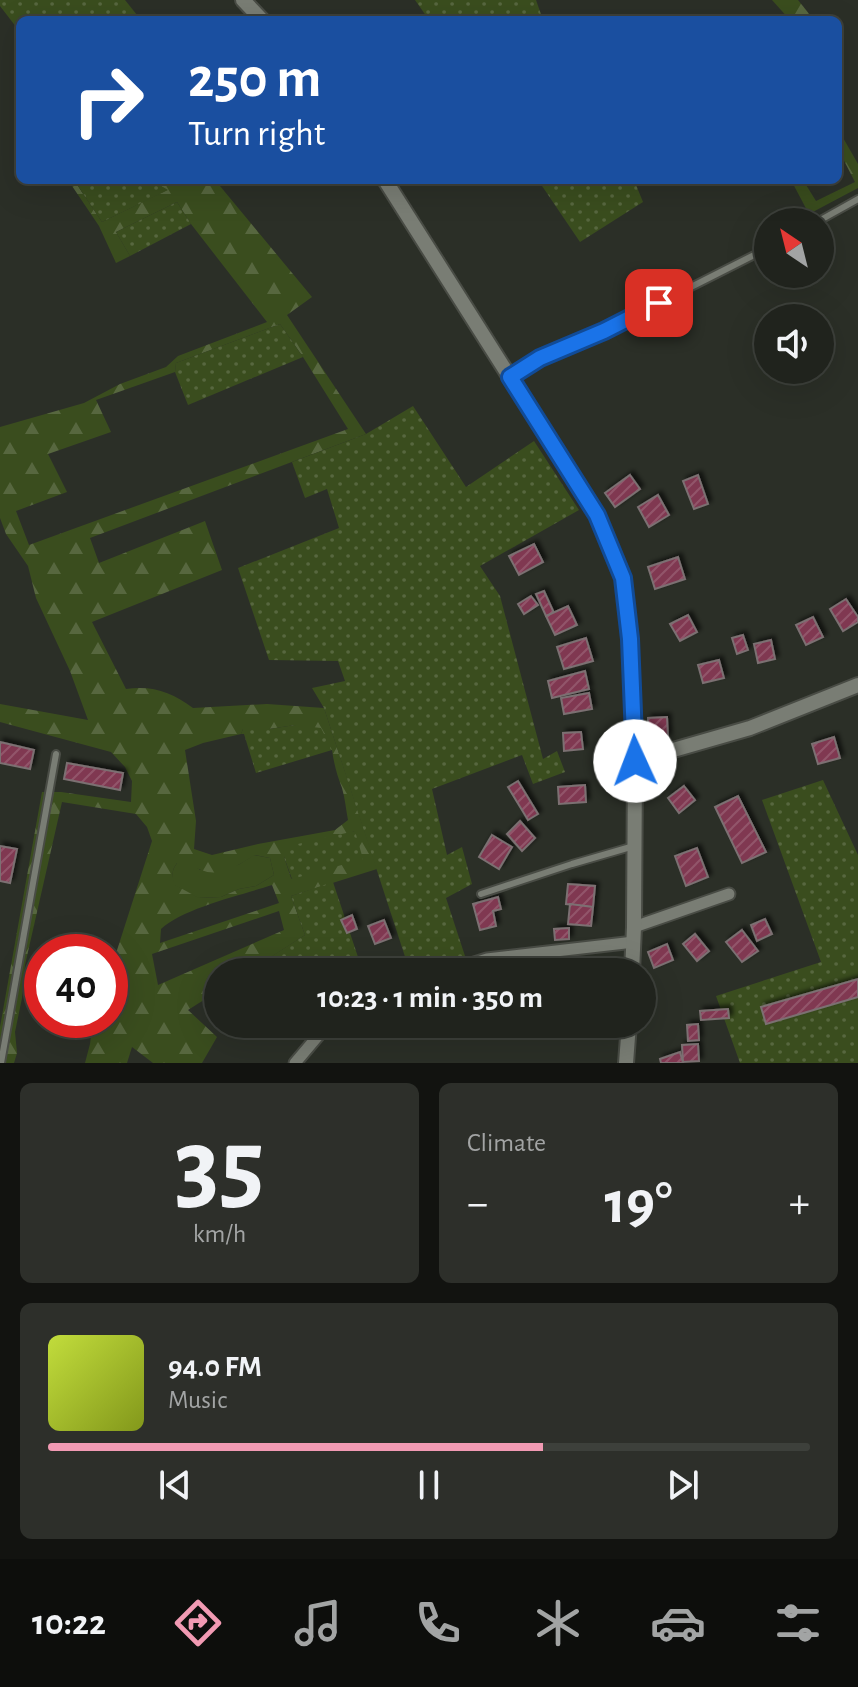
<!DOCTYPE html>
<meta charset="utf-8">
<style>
body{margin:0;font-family:"Alegreya Sans",sans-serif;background:#2d2f2a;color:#f1f3f6;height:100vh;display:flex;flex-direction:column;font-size:30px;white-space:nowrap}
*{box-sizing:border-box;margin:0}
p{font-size:26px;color:#a2a4a4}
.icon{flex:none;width:44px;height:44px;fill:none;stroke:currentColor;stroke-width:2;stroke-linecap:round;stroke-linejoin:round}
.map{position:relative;height:1063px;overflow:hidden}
.side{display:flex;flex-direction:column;gap:20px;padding:20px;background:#121310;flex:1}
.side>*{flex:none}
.top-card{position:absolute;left:16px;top:16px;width:826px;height:168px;border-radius:12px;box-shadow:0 8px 32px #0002,0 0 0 2px #3d403b;background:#1a4fa0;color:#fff;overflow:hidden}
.needle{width:52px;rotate:325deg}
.tools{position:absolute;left:754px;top:208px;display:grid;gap:16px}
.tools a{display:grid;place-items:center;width:80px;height:80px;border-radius:50%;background:#20231d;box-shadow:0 8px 32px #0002,0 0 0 2px #3d403b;font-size:40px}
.speed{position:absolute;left:24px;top:934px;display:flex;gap:16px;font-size:40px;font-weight:700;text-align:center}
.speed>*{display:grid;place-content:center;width:104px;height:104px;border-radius:50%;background:#20231d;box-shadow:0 8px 32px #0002,0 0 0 2px #3d403b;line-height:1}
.speed .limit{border:12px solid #d22;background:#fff;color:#111}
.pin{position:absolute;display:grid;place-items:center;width:68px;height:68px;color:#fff;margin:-34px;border-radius:16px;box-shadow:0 4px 12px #0006}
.me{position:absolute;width:88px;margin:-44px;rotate:358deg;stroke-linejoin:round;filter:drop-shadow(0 0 6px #0008)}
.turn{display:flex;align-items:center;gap:28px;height:168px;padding:0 40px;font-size:36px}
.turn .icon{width:104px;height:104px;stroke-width:2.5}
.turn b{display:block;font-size:56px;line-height:68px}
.big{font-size:60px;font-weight:600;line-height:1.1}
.side .tile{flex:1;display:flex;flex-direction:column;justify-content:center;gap:12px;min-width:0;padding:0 28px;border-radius:12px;background:#2d2f2a}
.side .dial{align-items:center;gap:0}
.dial b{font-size:104px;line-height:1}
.song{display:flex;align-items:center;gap:24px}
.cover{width:96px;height:96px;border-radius:12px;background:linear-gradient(135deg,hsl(70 70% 55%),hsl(70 70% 35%))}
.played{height:8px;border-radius:4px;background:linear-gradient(90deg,#f19ab3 65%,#3d403b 65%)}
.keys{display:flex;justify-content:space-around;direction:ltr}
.heat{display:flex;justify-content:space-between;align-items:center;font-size:44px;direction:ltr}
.side .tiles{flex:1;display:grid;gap:20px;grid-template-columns:1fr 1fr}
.tile:last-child{grid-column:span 2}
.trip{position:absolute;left:204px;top:958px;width:452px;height:80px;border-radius:40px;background:#20231d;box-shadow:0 8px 32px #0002,0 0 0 2px #3d403b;font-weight:600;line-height:80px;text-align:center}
.tab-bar{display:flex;height:128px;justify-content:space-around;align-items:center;background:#0d0e0c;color:#a2a4a4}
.tab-bar .icon{width:56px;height:56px}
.tab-bar .on{color:#f19ab3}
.tab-bar b{font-size:36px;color:#f1f3f6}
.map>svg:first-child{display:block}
.green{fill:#3a4d1e}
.forest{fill:url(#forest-firs);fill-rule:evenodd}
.garden{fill:url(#garden-dots)}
.building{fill:url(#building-hatch);stroke:#7b7072;stroke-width:2;filter:url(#shadow)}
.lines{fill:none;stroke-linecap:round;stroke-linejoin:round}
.service-casing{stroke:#494c45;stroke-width:10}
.minor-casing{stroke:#494c45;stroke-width:15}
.tertiary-casing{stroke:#494c45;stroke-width:18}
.service{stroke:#797d74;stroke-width:6}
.minor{stroke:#797d74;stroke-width:11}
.tertiary{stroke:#797d74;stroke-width:14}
.route-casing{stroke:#114b97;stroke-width:20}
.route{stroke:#1a73e8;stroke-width:14}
</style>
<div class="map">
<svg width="858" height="1063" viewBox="0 0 858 1063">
<defs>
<pattern id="forest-firs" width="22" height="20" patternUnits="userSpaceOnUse" patternTransform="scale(2)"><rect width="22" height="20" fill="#3a4d1e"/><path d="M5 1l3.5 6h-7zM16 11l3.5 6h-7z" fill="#57673f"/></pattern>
<pattern id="garden-dots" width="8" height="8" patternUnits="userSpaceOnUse" patternTransform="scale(2)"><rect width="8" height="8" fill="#3a4d1e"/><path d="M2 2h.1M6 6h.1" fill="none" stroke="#57673f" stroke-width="1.8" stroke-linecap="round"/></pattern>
<pattern id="building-hatch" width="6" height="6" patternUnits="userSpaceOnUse" patternTransform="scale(2)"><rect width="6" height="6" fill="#803851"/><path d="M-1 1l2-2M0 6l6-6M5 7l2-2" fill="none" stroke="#92556a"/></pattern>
<filter id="shadow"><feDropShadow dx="3.5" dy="-3.5" stdDeviation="2" flood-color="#0009"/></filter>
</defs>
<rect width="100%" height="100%" fill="#2b2f27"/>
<!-- green -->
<path class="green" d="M254,855L270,858L274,875L256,886L239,889L221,897L198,898L174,885C172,876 171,871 177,863H191L200,870L238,865Z"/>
<!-- forest -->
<g class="forest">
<polygon points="772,0 798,0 814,20 790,20"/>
<polygon points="838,129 858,164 858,188 809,214 791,180 803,180 816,201 855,182 838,149"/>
<path d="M68,180H74L102,222L167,190L151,180H215L312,297L287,315L366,434L90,538L99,563L205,521L222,570L92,622L126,689C152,685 172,692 193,708L267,704L324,708L377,869L291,896L305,935L248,972H218V991L188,1010L217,1037L202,1063H153L132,1047L127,1063H85L90,1044L93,1020H110V972L152,841L147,827L136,814L62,802L25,965L22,998L15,1032L17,1053L14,1063H0V1027L42,792H61L131,802L132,781L125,767L111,752L0,722V704L88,720L70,671L36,598L28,566L6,534L0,518V427L84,403L120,384L166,367L178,356L267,322L191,224L177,202L116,232L130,256L116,263L99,226ZM280,324L303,357L348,429L29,545L16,511L67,492L48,454L111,432L96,400L175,372L176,363ZM295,725L332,750C334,764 337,775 342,788C345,798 346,810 348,820L335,830L258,844L212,855L194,849L196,821L185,750L203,743L241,734L243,729H269ZM355,831L292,879L291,878L284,857ZM255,855L270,858L274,875L256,886L239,889L221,897L199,898L175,885C172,876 171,871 177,863C194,863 188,865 201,870C221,878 238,865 255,855ZM272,885L279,903L160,943L161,929C183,908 242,895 272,885ZM279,911L284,930L158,985L152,954Z"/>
</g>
<!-- garden -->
<g class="garden">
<polygon points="0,0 125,0 141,20 20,20 20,32 0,6"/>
<polygon points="415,0 536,0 543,20 429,20"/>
<polygon points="74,180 151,180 168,190 102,222"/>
<polygon points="538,180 634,180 643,202 580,242"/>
<polygon points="177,202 191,224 130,256 116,232"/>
<polygon points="280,324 303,357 188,405 175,372 176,363"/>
<polygon points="413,406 466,487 534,441 579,510 480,566 500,596 543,759 557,751 565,772 533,784 522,755 432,789 447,855 462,847 472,884 446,898 465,956 410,972 324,708 312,688 345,681 338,661 269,660 238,568 339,528 327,489 305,498 292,462 366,434"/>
<polygon points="295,725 321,728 332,750 256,773 244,734 241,734 243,729 269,729"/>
<polygon points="823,780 858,855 858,1063 740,1063 716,996 821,962 762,800"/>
<polygon points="355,831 363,859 292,879 284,857 289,846"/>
<polygon points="333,882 363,972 262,972 258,965 305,935 291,896"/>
</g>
<!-- building -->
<g class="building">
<polygon points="630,475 640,489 615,507 605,493"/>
<polygon points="698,475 708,504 694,509 683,481"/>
<polygon points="658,495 669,515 649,527 638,507"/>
<polygon points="534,544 543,562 519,575 509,556"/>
<polygon points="678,557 685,579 655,589 648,567"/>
<polygon points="544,591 554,613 546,616 536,594"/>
<polygon points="531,596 538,605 524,614 518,604"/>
<polygon points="846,599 858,617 858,622 843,631 830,609"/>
<polygon points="568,606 577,625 555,635 546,616"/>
<polygon points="688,615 697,632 680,641 670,624"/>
<polygon points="813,617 823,637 806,645 796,625"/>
<polygon points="743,635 748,650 737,654 732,638"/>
<polygon points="586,638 593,661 564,669 557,647"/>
<polygon points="771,640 775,659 758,663 754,644"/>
<polygon points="719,660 724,678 703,683 698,665"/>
<polygon points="585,671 589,689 552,698 548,681"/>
<polygon points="589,693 592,709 564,714 561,698"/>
<polygon points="667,717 668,737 648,738 648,718"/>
<polygon points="581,732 583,749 564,751 563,733"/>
<polygon points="834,737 840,758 818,764 812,744"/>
<polygon points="0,742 34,750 30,769 0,763"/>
<polygon points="67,763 123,773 120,790 64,779"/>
<polygon points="518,781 538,814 528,820 508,787"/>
<polygon points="585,785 586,802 559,804 558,787"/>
<polygon points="684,786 695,800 679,813 668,798"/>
<polygon points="738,796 766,852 742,863 715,807"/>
<polygon points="520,821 535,838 522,851 507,834"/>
<polygon points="492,835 512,847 499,869 479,857"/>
<polygon points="0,846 17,849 10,883 0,881"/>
<polygon points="697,848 708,877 686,886 675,856"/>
<polygon points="568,884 595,886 593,907 566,904"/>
<polygon points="498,897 501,909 493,911 496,926 480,930 473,904"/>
<polygon points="570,904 593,907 591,926 568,924"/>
<polygon points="352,915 357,929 347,933 341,920"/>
<polygon points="765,919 772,934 757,941 751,925"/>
<polygon points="384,920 391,938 375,944 368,926"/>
<polygon points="569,928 569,939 555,940 554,929"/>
<polygon points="742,930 758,951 742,962 726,942"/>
<polygon points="695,934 709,951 697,961 683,944"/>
<polygon points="667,944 673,960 654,968 648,952"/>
<polygon points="858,979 858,997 766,1024 761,1007"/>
<polygon points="728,1009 729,1018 701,1020 700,1011"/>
<polygon points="251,1024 279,1024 259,1037"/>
<polygon points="698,1024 699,1040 688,1041 687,1025"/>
<polygon points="698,1044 699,1061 683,1062 682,1045"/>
<polygon points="680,1052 683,1063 661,1063 660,1059"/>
</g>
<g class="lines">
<defs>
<g id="service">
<polyline points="817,222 858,199"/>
<polyline points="510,377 540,358 604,331 768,248"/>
<polyline points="481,894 572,864 634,846"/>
<polyline points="1,1063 56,754"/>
</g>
<g id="minor">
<polyline points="634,927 729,894"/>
<polyline points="446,972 487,959 634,942"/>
<polyline points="295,1063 328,1024"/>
</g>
<g id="tertiary">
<polyline points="243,0 262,20"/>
<polyline points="385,180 597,515 623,578 630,639 635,761 634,927 632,972"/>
<polyline points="635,761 750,728 858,685"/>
<polyline points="626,1063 629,1024"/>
</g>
</defs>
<!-- service casing -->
<use href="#service" class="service-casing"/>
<!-- minor casing -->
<use href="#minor" class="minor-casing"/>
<!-- tertiary casing -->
<use href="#tertiary" class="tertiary-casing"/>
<!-- service -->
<use href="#service" class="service"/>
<!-- minor -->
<use href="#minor" class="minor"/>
<!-- tertiary -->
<use href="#tertiary" class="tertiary"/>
</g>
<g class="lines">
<defs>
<polyline id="route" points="635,761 630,639 623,578 597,515 510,377 540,358 604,331 659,303"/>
</defs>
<!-- route casing -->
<use href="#route" class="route-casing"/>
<!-- route -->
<use href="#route" class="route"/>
</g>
</svg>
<div class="tools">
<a><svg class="needle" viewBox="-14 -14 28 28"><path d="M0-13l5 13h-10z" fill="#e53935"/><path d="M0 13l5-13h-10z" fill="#a2a4a4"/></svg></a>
<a><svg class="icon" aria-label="sound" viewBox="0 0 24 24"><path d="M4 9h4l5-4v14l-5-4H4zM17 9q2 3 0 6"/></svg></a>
</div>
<div class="speed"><div class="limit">40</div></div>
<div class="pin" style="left:659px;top:303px;background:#d93025"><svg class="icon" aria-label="arrive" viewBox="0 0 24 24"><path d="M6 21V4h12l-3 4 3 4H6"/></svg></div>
<svg class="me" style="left:635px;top:761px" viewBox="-20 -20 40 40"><circle r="19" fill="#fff"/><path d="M0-13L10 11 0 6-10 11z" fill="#1a73e8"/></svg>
<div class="trip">10:23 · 1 min · 350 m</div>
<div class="top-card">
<div class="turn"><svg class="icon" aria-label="right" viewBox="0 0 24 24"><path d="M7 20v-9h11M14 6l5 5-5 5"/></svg><div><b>250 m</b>Turn right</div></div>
</div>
</div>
<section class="side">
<div class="tiles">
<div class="tile dial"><b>35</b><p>km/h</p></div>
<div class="tile"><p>Climate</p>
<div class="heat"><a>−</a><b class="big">19°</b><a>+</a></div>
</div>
<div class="tile">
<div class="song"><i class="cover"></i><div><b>94.0 FM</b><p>Music</p></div></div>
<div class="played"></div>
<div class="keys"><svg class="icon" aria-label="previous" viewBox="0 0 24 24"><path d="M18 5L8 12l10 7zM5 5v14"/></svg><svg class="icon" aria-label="pause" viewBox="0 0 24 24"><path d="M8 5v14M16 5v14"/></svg><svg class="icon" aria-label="next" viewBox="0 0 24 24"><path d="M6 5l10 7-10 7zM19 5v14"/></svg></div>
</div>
</div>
</section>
<nav class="tab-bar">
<b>10:22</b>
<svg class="icon on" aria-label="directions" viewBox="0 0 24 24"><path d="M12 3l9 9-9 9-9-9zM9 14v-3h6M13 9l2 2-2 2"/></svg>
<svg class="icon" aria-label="music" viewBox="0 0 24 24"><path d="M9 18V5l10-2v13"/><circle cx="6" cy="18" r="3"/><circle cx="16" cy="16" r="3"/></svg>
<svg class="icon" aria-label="phone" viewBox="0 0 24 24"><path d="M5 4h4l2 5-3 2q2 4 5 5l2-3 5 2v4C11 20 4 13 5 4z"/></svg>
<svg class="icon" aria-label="climate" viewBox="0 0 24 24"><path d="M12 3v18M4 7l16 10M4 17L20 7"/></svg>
<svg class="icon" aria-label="car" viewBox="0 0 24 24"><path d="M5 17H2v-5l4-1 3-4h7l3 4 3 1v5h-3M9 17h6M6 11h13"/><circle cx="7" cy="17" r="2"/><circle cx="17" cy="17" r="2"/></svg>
<svg class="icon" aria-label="filters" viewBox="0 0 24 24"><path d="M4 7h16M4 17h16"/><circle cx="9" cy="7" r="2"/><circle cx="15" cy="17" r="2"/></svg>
</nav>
